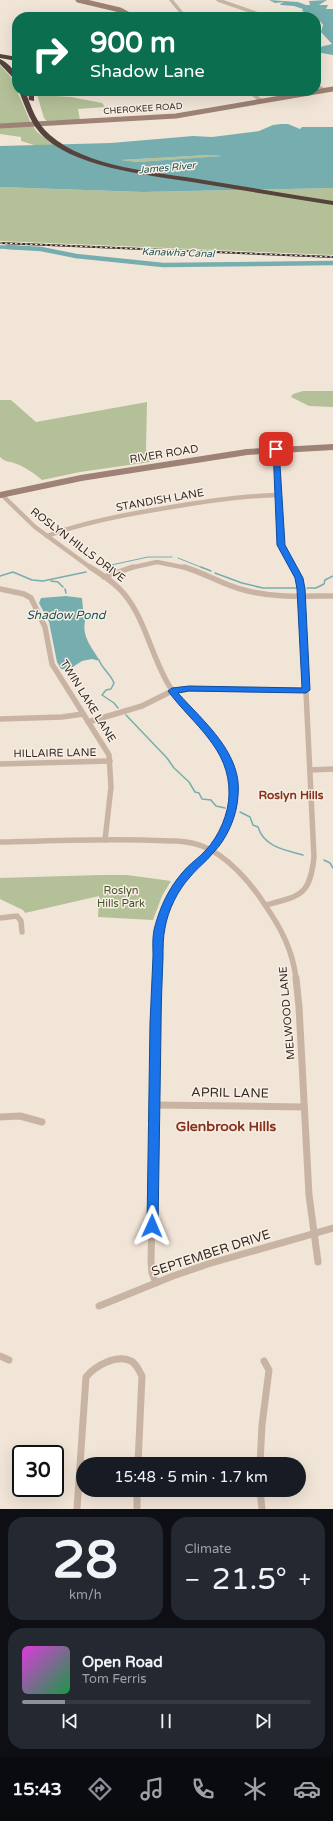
<!DOCTYPE html>
<meta charset="utf-8">
<style>
body{margin:0;font-family:"Varela Round",sans-serif;background:#242831;color:#f1f3f6;height:100vh;display:flex;flex-direction:column;font-size:15px;white-space:nowrap}
*{box-sizing:border-box;margin:0}
p{font-size:13px;color:#9ea1a6}
.icon{flex:none;width:22px;height:22px;fill:none;stroke:currentColor;stroke-width:2;stroke-linecap:round;stroke-linejoin:round}
.map{position:relative;height:1509px;overflow:hidden}
.sheet{display:flex;flex-direction:column;gap:8px;padding:8px;background:#0d0f14;flex:1}
.sheet>*{flex:none}
.banner{position:absolute;left:12px;top:12px;width:309px;height:84px;border-radius:16px;box-shadow:0 4px 16px #0002;background:#0b6e4f;color:#fff;overflow:hidden}
.speed{position:absolute;left:12px;top:1445px;display:flex;gap:8px;font-size:20px;font-weight:700;text-align:center}
.speed>*{display:grid;place-content:center;width:52px;height:52px;border-radius:50%;background:#171b24;box-shadow:0 4px 16px #0002;line-height:1}
.speed .limit{border:2px solid #111;border-radius:6px;background:#fff;color:#111}
.pin{position:absolute;display:grid;place-items:center;width:34px;height:34px;color:#fff;margin:-17px;border-radius:8px;box-shadow:0 2px 6px #0006}
.me{position:absolute;width:44px;margin:-22px;rotate:1deg;stroke-linejoin:round;filter:drop-shadow(0 0 3px #0008)}
.turn{display:flex;align-items:center;gap:14px;height:84px;padding:0 12px;font-size:18px}
.turn .icon{width:52px;height:52px;stroke-width:2.5}
.turn b{display:block;font-size:28px;line-height:34px}
.big{font-size:30px;font-weight:600;line-height:1.1}
.sheet .card{flex:1;display:flex;flex-direction:column;justify-content:center;gap:6px;min-width:0;padding:0 14px;border-radius:16px;background:#242831}
.sheet .dial{align-items:center;gap:0}
.dial b{font-size:52px;line-height:1}
.song{display:flex;align-items:center;gap:12px}
.cover{width:48px;height:48px;border-radius:6px;background:linear-gradient(135deg,hsl(300 70% 55%),hsl(140 70% 35%))}
.played{height:4px;border-radius:2px;background:linear-gradient(90deg,#8c9099 15%,#363941 15%)}
.keys{display:flex;justify-content:space-around;direction:ltr}
.heat{display:flex;justify-content:space-between;align-items:center;font-size:22px;direction:ltr}
.sheet .tiles{flex:1;display:grid;gap:8px;grid-template-columns:1fr 1fr}
.card:last-child{grid-column:span 2}
.trip{position:absolute;left:76px;top:1457px;width:230px;height:40px;border-radius:20px;background:#171b24;box-shadow:0 4px 16px #0002;font-weight:600;line-height:40px;text-align:center}
.dock{display:flex;height:64px;justify-content:space-around;align-items:center;background:#090b0e;color:#9ea1a6}
.dock .icon{width:28px;height:28px}
.dock .on{color:#8c9099}
.dock b{font-size:18px;color:#f1f3f6}
.map>svg:first-child{display:block}
.green{fill:#b4c097}
.water{fill:#76aeaf;fill-rule:evenodd}
.lines{fill:none;stroke-linecap:round;stroke-linejoin:round}
.stream-far1{stroke:#76aeaf;stroke-width:1}
.stream{stroke:#76aeaf;stroke-width:1.5}
.canal-far1{stroke:#76aeaf;stroke-width:3.5}
.canal{stroke:#76aeaf;stroke-width:4.5}
.street-far3{stroke:#c9b4a3;stroke-width:3.5}
.street-far2{stroke:#c9b4a3;stroke-width:4.5}
.street-far1{stroke:#c9b4a3;stroke-width:5.5}
.street{stroke:#c9b4a3;stroke-width:7}
.secondary-far1{stroke:#9d8275;stroke-width:5}
.secondary{stroke:#9d8275;stroke-width:6}
.highway{fill:#55433c;fill-rule:evenodd}
.rail-casing{stroke:#342a25;stroke-width:2}
.rail{stroke:#f9efe4;stroke-width:1;stroke-dasharray:2.5;stroke-linecap:butt}
.route{fill:#1a73e8;stroke:#114b97}
.labels{text-anchor:middle;dominant-baseline:central;stroke-width:3;stroke-linejoin:round;paint-order:stroke}
.far-street-label{font-size:9px;fill:#342a25;stroke:#f9efe4}
.far-water-label{font-size:10px;font-style:italic;fill:#1a5456;stroke:#f9efe4}
.street-label{font-size:11px;fill:#342a25;stroke:#f9efe4}
.park-label{font-size:11px;fill:#445329;stroke:#f9efe4}
.water-label{font-size:12px;font-style:italic;fill:#1a5456;stroke:#f9efe4}
.neighbourhood-label{font-size:12px;font-weight:bold;fill:#85331d;stroke:#f9efe4}
.near-street-label{font-size:13px;fill:#342a25;stroke:#f9efe4}
.near-neighbourhood-label{font-size:14px;font-weight:bold;fill:#85331d;stroke:#f9efe4}
</style>
<div class="map">
<svg width="333" height="1509" viewBox="0 0 333 1509">
<rect width="100%" height="100%" fill="#f1e5d7"/>
<!-- green -->
<g class="green">
<polygon points="0,65 11,77 31,123 0,124"/>
<polygon points="36,91 50,91 55,96 71,97 102,103 105,107 78,109 80,120 47,121 44,118"/>
<polygon points="33,126 37,132 54,145 34,145 21,141 21,137 0,134 0,127"/>
<polygon points="209,155 224,156 137,162 121,160"/>
<polygon points="0,187 143,192 333,188 333,255 0,241"/>
<polygon points="303,391 333,391 333,407 309,406 291,397 293,394"/>
<path d="M0,400H11L36,422L147,402L146,449L150,462L80,472L42,480C34,473 25,467 14,463C8,461 5,462 0,457Z"/>
<polygon points="100,875 127,875 171,881 162,896 153,920 98,917 99,896 25,913 23,910 0,899 0,878"/>
</g>
<!-- water -->
<g class="water">
<polygon points="269,0 298,2 306,5 310,5 309,1 327,0 319,5 328,5 326,9 333,9 333,55 316,52 316,48 332,44 321,32 323,25 321,22 316,20 316,17 309,17 308,16 310,14 302,11 303,9 294,6 281,5 280,4 284,2 275,3"/>
<path d="M281,124H288L300,129L302,127H333V188L143,192L0,187V146L111,143L193,136L212,137L259,131L273,125ZM209,155L222,156L137,162L121,160Z"/>
<path d="M66,596L82,598L83,609L87,615C79,634 91,646 100,661L92,659L82,661L68,670L61,669L57,662L49,622L39,603L41,598Z"/>
</g>
<g class="lines">
<!-- stream-far1 -->
<g class="stream-far1">
<polyline points="178,558 203,568"/>
<polyline points="102,567 148,557 172,557"/>
</g>
<!-- stream -->
<g class="stream">
<polyline points="102,567 104,567"/>
<polyline points="201,567 211,571"/>
<polyline points="215,573 242,583 263,588 299,588"/>
<polyline points="0,576 13,572 32,580 43,581 86,572"/>
<polyline points="51,581 58,582 63,587"/>
<polyline points="307,588 316,588 324,584 325,580 333,576"/>
<polyline points="65,589 66,593"/>
<path d="M99,660C103,670 110,673 114,683L111,689L106,690L102,695L114,703L118,708"/>
<polyline points="126,715 167,758 174,768 189,782 195,792 199,793 202,799 211,800 216,806 225,808"/>
<path d="M240,812L250,817L253,825L258,827C264,847 285,850 303,855"/>
<polyline points="324,860 330,863 333,868"/>
</g>
<!-- canal-far1 -->
<polyline class="canal-far1" points="0,247 27,248"/>
<!-- canal -->
<polyline class="canal" points="7,247 41,249 76,256 163,265 333,263"/>
<!-- street-far3 -->
<g class="street-far3">
<polyline points="171,0 185,17"/>
<polyline points="218,0 267,17"/>
<polyline points="316,85 324,90"/>
<polyline points="248,91 262,101"/>
</g>
<!-- street-far2 -->
<g class="street-far2">
<polyline points="276,449 281,545 293,568"/>
<polyline points="2,495 35,527 91,568"/>
<path d="M47,536C82,523 117,516 154,510C195,503 236,496 278,495"/>
<polyline points="130,568 157,562 187,568"/>
</g>
<!-- street-far1 -->
<g class="street-far1">
<path d="M90,567C102,575 116,583 125,595C145,619 153,661 170,687C187,712 213,731 227,758C242,787 230,824 212,849C207,856 199,861 192,868C181,879 172,894 166,908C156,931 158,955 157,979"/>
<path d="M184,567C205,573 223,585 244,590C273,598 304,596 333,596"/>
<polyline points="104,577 133,567"/>
<polyline points="0,589 24,594 31,598 45,627 52,664 109,755 111,787 105,840"/>
<polyline points="0,719 62,717 83,714"/>
<polyline points="88,722 142,706 172,691 189,689 306,690"/>
<polyline points="0,764 110,761"/>
<polyline points="310,770 333,769"/>
<path d="M0,842C47,841 95,839 142,840C162,841 183,839 202,846C227,855 251,883 265,905C281,928 293,951 296,979"/>
<path d="M266,905C301,896 310,895 314,857L301,589L299,578L293,567"/>
<polyline points="0,918 17,916 21,921 22,932"/>
</g>
<!-- street -->
<g class="street">
<polyline points="296,978 299,1007 309,1195 318,1262"/>
<polyline points="155,1105 304,1107"/>
<polyline points="0,1117 20,1116 42,1122"/>
<polyline points="156,1283 152,1273 151,1262 157,978"/>
<polyline points="99,1306 173,1276 208,1264 333,1228"/>
<polyline points="0,1356 9,1360"/>
<polyline points="260,1464 262,1425 269,1370 264,1361"/>
<polyline points="137,1490 137,1509"/>
<polyline points="260,1490 262,1509"/>
<path d="M77,1509L86,1377C95,1366 116,1354 131,1361C137,1364 139,1371 142,1376L138,1464"/>
</g>
<!-- secondary-far1 -->
<g class="secondary-far1">
<polyline points="78,0 120,10 133,17"/>
<polyline points="0,126 176,116 333,89"/>
</g>
<!-- secondary -->
<polyline class="secondary" points="0,495 81,478 247,452 333,447"/>
<!-- highway -->
<g class="highway">
<polygon points="0,54 17,57 17,61 0,58"/>
<path d="M0,59C9,63 17,72 17,82L0,64Z"/>
<path d="M19,91H25C32,108 36,123 50,135C87,168 157,172 204,180C247,187 290,194 333,201V205C290,198 247,191 204,184C158,176 81,170 45,138C31,125 26,109 19,91Z"/>
<polygon points="28,91 34,91 34,101 29,100"/>
</g>
<defs>
<polyline id="rail" points="0,243 333,257"/>
</defs>
<!-- rail casing -->
<use href="#rail" class="rail-casing"/>
<!-- rail -->
<use href="#rail" class="rail"/>
</g>
<!-- route -->
<path class="route" d="M273,447L279,449L285,545L303,578L305,589L310,690L306,693L189,691L178,693C204,722 243,754 238,796C237,816 227,839 213,853C206,862 197,868 190,877C178,890 168,910 165,928C163,937 163,948 163,958C162,982 161,1006 161,1030C160,1095 159,1161 158,1226L157,1229L152,1230L148,1229L147,1226C148,1158 149,1091 150,1023C151,1001 152,979 153,956C153,947 152,936 155,926C160,907 169,888 182,873C189,864 199,858 206,850C219,836 229,813 229,794C230,748 193,725 168,691L172,688L189,686L302,688L297,589L295,578L277,545Z"/>
<g class="labels">
<!-- far-street labels -->
<g class="far-street-label">
<text transform="translate(143 109) rotate(-4)">CHEROKEE ROAD</text>
</g>
<!-- far-water labels -->
<g class="far-water-label">
<text transform="translate(167 168) rotate(-5)">James River</text>
<text transform="translate(178 253) rotate(2)">Kanawha Canal</text>
</g>
<!-- street labels -->
<g class="street-label">
<text transform="translate(164 454) rotate(-9)">RIVER ROAD</text>
<text transform="translate(160 500) rotate(-10)">STANDISH LANE</text>
<text transform="translate(78 545) rotate(37)">ROSLYN HILLS DRIVE</text>
<text transform="translate(88 701) rotate(58)">TWIN LAKE LANE</text>
<text transform="translate(55 753) rotate(-1)">HILLAIRE LANE</text>
<text transform="translate(287 1013) rotate(-95)">MELWOOD LANE</text>
</g>
<!-- park labels -->
<g class="park-label">
<text x="121" y="890">Roslyn<tspan x="121" dy="13">Hills Park</tspan></text>
</g>
<!-- water labels -->
<g class="water-label">
<text x="66" y="615">Shadow Pond</text>
</g>
<!-- neighbourhood labels -->
<g class="neighbourhood-label">
<text x="291" y="795">Roslyn Hills</text>
</g>
<!-- near-street labels -->
<g class="near-street-label">
<text transform="translate(230 1093) rotate(1)">APRIL LANE</text>
<text transform="translate(211 1253) rotate(-18)">SEPTEMBER DRIVE</text>
</g>
<!-- near-neighbourhood labels -->
<g class="near-neighbourhood-label">
<text x="226" y="1126">Glenbrook Hills</text>
</g>
</g>
</svg>
<div class="speed"><div class="limit">30</div></div>
<div class="pin" style="left:276px;top:449px;background:#d93025"><svg class="icon" aria-label="arrive" viewBox="0 0 24 24"><path d="M6 21V4h12l-3 4 3 4H6"/></svg></div>
<svg class="me" style="left:152px;top:1226px" viewBox="-20 -20 40 40"><path d="M0-17L14 15 0 8-14 15z" fill="#1a73e8" stroke="#fff" stroke-width="4"/></svg>
<div class="trip">15:48 · 5 min · 1.7 km</div>
<div class="banner">
<div class="turn"><svg class="icon" aria-label="right" viewBox="0 0 24 24"><path d="M7 20v-9h11M14 6l5 5-5 5"/></svg><div><b>900 m</b>Shadow Lane</div></div>
</div>
</div>
<section class="sheet">
<div class="tiles">
<div class="card dial"><b>28</b><p>km/h</p></div>
<div class="card"><p>Climate</p>
<div class="heat"><a>−</a><b class="big">21.5°</b><a>+</a></div>
</div>
<div class="card">
<div class="song"><i class="cover"></i><div><b>Open Road</b><p>Tom Ferris</p></div></div>
<div class="played"></div>
<div class="keys"><svg class="icon" aria-label="previous" viewBox="0 0 24 24"><path d="M18 5L8 12l10 7zM5 5v14"/></svg><svg class="icon" aria-label="pause" viewBox="0 0 24 24"><path d="M8 5v14M16 5v14"/></svg><svg class="icon" aria-label="next" viewBox="0 0 24 24"><path d="M6 5l10 7-10 7zM19 5v14"/></svg></div>
</div>
</div>
</section>
<nav class="dock">
<b>15:43</b>
<svg class="icon on" aria-label="directions" viewBox="0 0 24 24"><path d="M12 3l9 9-9 9-9-9zM9 14v-3h6M13 9l2 2-2 2"/></svg>
<svg class="icon" aria-label="music" viewBox="0 0 24 24"><path d="M9 18V5l10-2v13"/><circle cx="6" cy="18" r="3"/><circle cx="16" cy="16" r="3"/></svg>
<svg class="icon" aria-label="phone" viewBox="0 0 24 24"><path d="M5 4h4l2 5-3 2q2 4 5 5l2-3 5 2v4C11 20 4 13 5 4z"/></svg>
<svg class="icon" aria-label="climate" viewBox="0 0 24 24"><path d="M12 3v18M4 7l16 10M4 17L20 7"/></svg>
<svg class="icon" aria-label="car" viewBox="0 0 24 24"><path d="M5 17H2v-5l4-1 3-4h7l3 4 3 1v5h-3M9 17h6M6 11h13"/><circle cx="7" cy="17" r="2"/><circle cx="17" cy="17" r="2"/></svg>
</nav>
